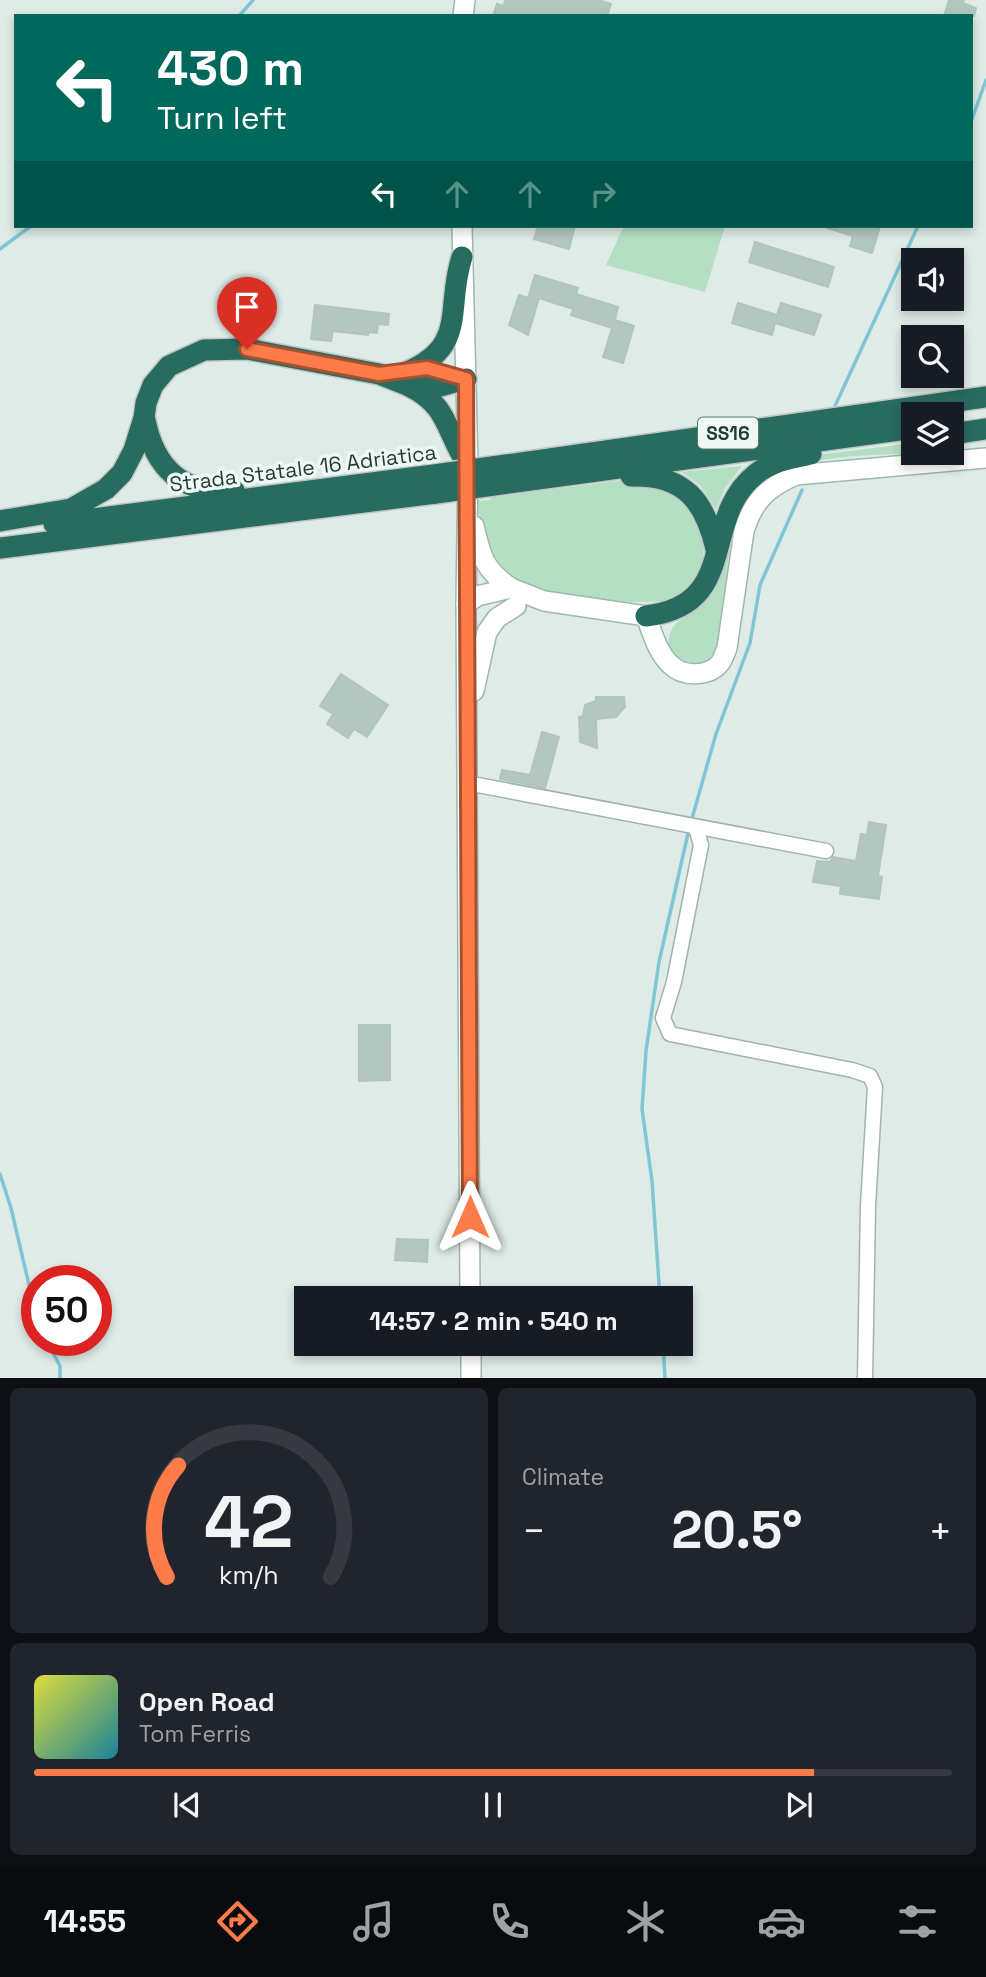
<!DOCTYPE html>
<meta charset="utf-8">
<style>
body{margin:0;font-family:"Space Grotesk",sans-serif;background:#20242c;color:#f1f3f6;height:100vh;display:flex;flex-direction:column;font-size:26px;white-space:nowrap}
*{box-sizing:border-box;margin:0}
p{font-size:23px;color:#9ea1a6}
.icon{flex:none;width:38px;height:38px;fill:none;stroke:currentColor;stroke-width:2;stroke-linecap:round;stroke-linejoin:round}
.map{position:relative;height:1378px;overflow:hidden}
.details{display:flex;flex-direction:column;gap:10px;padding:10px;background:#0d0f14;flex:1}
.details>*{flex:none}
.hud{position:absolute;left:14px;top:14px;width:959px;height:214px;border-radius:0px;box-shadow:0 4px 10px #0003;background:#00695c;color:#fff;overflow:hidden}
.tools{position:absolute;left:901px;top:248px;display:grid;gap:14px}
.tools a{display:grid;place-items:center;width:63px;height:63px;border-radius:0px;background:#171b24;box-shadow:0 4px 10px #0003;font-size:35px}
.speed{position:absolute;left:21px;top:1265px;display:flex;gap:14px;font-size:35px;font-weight:700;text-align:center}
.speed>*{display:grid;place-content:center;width:91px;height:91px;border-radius:50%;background:#171b24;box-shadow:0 4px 10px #0003;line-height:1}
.speed .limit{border:10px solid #d22;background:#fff;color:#111}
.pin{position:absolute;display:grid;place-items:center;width:60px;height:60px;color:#fff;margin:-72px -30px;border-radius:50% 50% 50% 0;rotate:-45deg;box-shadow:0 0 7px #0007}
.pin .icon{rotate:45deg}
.me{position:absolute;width:77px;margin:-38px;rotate:0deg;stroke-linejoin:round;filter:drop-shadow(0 0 5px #0008)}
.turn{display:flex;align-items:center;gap:24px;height:147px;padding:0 28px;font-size:32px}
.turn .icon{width:91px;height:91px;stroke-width:2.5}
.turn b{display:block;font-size:49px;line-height:60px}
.lanes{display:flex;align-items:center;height:66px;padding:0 28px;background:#0003;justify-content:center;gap:35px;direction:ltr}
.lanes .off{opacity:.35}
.big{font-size:52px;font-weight:600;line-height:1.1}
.details .widget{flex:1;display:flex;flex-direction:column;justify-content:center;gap:10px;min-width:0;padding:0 24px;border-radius:10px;background:#20242c}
.details .dial{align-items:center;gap:0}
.dial svg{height:182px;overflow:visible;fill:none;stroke:#363941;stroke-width:7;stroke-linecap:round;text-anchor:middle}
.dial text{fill:#f1f3f6;stroke:none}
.song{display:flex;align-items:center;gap:21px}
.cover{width:84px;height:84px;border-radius:10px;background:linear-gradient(135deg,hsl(60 70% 55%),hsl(190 70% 35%))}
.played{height:7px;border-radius:4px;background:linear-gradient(90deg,#fe7c49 85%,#363941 85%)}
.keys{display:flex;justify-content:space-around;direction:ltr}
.heat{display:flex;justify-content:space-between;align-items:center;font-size:38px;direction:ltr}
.details .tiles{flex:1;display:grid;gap:10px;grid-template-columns:1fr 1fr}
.widget:last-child{grid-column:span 2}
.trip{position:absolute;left:294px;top:1286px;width:399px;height:70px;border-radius:0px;background:#171b24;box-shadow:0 4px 10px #0003;font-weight:600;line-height:70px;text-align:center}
.tab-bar{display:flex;height:112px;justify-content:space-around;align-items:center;background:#090b0e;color:#9ea1a6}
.tab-bar .icon{width:49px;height:49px}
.tab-bar .active{color:#fe7c49}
.tab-bar b{font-size:32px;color:#f1f3f6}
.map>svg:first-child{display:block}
.green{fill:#b5dfc2}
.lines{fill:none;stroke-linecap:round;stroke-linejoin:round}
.stream{stroke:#81c6d6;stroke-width:3.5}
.building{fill:#b3c6bf;stroke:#b0c5bd;stroke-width:2}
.street-casing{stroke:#a1b3ad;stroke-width:17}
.secondary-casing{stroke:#9cb8af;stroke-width:22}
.highway-casing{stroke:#c0c8c6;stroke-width:24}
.street{stroke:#fff;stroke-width:14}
.secondary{stroke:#fff;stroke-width:19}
.highway{stroke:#286b5f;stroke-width:21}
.highway-bridge-casing{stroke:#c0c8c6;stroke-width:24;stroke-linecap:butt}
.highway-bridge{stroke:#286b5f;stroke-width:21}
.route-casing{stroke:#a5512f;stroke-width:18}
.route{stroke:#fe7c49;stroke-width:12}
.labels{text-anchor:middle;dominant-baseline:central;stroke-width:7;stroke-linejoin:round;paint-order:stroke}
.shield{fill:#eff8f4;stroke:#5d746e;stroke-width:2}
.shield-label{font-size:19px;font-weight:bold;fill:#1e3c35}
.street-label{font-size:21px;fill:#1e3c35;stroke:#eff8f4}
</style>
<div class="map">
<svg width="986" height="1379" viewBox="0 0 986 1379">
<rect width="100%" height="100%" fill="#deebe6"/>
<!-- green -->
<g class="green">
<polygon points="624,226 725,226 705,292 606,265"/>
<path d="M913,443L914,453H922C867,457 759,449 738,515C727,549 726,586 721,620C719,636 720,653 705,663C688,673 663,653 670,634C674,620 687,618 695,608C702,599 706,584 710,574C723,544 735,515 748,486L809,456Z"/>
<polygon points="742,466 725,488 716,509 701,486 682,472"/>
<path d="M634,479C642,480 653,479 660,483C667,486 693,507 697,514C711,541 704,582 674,597C645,611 542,593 512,580C506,577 497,569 492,563C480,546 479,521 478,501L490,500L492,497Z"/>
</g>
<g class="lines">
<!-- stream -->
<g class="stream">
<polyline points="239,16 253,0"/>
<polyline points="971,122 986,80"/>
<polyline points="0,249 31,226"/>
<polyline points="835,406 918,226"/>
<polyline points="691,822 716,734 750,643 760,585 802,490"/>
<polyline points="0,1174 11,1208 37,1319"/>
<polyline points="660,1298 652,1181 642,1109 646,1051 659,962 689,829"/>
<polyline points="46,1340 60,1366 60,1379"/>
<polyline points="663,1344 665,1379"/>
</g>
</g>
<!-- building -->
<g class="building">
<polygon points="505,0 599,0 611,4 607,16 493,16 497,4 504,6"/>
<polygon points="949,0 964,0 963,3 976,8 974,16 944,16"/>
<polygon points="538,226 575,226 569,249 534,239"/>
<polygon points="827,226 880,226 872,253 850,246 853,236 827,228"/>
<polygon points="755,242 834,267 828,287 749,262"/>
<polygon points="535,275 578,288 576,294 618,307 615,320 634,326 623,363 603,357 614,322 612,328 571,315 573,309 539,298 528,335 509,325 519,295 528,298"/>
<polygon points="738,303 777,315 781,303 821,315 814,335 775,323 772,335 732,323"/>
<polygon points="315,305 389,314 388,325 378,324 377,333 369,332 368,335 333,331 331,341 311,339"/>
<polygon points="341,674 388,705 367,737 354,729 348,738 327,724 333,714 320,706"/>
<polygon points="596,697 624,697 625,707 616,717 596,719 597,748 580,742 579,717 583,716 585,705 596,701"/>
<polygon points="542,732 559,737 545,788 500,779 502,770 530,775"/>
<polygon points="869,822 886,825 878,876 882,877 879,899 840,894 841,886 813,882 817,861 830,862 833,857 856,861 861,834 867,835"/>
<polygon points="359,1025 390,1025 390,1080 359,1081"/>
<polygon points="397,1239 428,1240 427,1262 395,1260"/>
</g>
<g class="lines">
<defs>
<g id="street">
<polyline points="467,783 826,851"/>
<polyline points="696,828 701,845 674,982 663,1018 670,1034 852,1070 870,1076 875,1087 868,1206 865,1379"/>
</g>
<g id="secondary">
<polyline points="463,16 465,0"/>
<polyline points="462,226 468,465 466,604 470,1298"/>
<path d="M474,526C481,556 484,570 511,588"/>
<path d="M466,604L477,596L511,588L544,601L646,616C652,632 658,654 671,665C683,677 709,677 720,663C723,659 725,653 727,648L744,531C753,501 768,487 796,475L986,458"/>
<polyline points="474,691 487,632 497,618 516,606"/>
<polyline points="471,1344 471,1379"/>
</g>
<g id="highway">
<path d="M407,372C469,345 445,308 462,257"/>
<path d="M409,386C450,406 445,432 468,465"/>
<path d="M145,420C155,469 183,495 234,490"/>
<polyline points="952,434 986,429"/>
<polyline points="492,467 986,397"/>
<path d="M631,476C684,474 705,501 716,549"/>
<polyline points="494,485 914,428"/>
<polyline points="0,521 71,509 106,489 122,473 134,450 144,418 146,403 153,385 169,366 204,350 247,349 379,374 407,385 441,386 466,379"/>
<polyline points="54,524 434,475"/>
<polyline points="0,548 436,493"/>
<path d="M646,616C741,605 699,519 756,474C772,461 791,458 811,454"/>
</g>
</defs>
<!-- street casing -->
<use href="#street" class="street-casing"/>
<!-- secondary casing -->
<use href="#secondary" class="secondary-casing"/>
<!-- highway casing -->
<use href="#highway" class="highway-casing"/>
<!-- street -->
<use href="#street" class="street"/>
<!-- secondary -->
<use href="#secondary" class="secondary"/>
<!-- highway -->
<use href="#highway" class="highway"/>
<defs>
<g id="highway-bridge">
<polyline points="434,475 492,467"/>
<polyline points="436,493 494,485"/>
</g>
</defs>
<!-- highway-bridge casing -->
<use href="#highway-bridge" class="highway-bridge-casing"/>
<!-- highway-bridge -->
<use href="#highway-bridge" class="highway-bridge"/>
</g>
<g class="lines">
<defs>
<polyline id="route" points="247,349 379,374 427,368 466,379 470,1217"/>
</defs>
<!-- route casing -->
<use href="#route" class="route-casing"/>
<!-- route -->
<use href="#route" class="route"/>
</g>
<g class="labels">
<!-- shield labels -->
<rect class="shield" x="698" y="417.5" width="60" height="31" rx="5"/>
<g class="shield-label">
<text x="728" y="433">SS16</text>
</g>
<!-- street labels -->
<g class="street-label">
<text transform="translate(303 468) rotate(-7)">Strada Statale 16 Adriatica</text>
</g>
</g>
</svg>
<div class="tools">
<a><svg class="icon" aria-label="sound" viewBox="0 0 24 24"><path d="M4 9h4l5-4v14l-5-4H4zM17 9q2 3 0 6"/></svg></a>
<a><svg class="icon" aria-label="search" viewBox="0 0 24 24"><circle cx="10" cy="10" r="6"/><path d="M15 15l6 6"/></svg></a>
<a><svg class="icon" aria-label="layers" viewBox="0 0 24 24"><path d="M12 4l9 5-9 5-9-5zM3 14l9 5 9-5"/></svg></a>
</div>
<div class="speed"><div class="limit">50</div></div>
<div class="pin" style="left:247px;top:349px;background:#d93025"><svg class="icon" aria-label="arrive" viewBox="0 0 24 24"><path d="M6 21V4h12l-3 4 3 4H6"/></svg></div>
<svg class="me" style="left:470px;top:1217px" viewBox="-20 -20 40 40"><path d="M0-17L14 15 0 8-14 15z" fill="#fe7c49" stroke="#fff" stroke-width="4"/></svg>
<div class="trip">14:57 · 2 min · 540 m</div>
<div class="hud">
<div class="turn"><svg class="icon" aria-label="left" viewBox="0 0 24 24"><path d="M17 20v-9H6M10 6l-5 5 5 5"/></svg><div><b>430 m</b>Turn left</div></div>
<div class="lanes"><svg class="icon" aria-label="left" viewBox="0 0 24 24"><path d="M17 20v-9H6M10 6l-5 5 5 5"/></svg><svg class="icon off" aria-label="ahead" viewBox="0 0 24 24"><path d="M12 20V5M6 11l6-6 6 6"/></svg><svg class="icon off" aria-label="ahead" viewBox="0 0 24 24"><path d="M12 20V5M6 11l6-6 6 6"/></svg><svg class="icon off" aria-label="right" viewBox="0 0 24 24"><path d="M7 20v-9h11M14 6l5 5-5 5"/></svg></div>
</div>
</div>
<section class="details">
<div class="tiles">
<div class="widget dial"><svg viewBox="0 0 100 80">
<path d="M14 69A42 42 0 1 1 86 69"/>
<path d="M14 69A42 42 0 0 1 19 20" stroke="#fe7c49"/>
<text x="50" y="56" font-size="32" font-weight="700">42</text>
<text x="50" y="72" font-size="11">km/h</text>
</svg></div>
<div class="widget"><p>Climate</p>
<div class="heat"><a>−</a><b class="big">20.5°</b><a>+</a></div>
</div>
<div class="widget">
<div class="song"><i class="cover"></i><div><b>Open Road</b><p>Tom Ferris</p></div></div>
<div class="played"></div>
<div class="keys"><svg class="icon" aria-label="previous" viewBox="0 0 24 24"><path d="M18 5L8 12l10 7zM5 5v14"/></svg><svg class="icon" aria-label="pause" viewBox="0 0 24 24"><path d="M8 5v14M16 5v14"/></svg><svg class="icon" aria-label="next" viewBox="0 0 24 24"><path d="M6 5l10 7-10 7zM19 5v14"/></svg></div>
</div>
</div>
</section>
<nav class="tab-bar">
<b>14:55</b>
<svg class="icon active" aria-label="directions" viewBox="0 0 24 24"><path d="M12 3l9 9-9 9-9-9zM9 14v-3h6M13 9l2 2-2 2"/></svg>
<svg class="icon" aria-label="music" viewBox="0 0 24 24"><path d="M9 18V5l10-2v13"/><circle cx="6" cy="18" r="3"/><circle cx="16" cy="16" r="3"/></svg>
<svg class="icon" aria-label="phone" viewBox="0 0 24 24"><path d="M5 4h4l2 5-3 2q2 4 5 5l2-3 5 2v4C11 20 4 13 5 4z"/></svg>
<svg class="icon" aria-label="climate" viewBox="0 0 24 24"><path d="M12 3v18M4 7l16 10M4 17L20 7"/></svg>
<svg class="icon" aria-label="car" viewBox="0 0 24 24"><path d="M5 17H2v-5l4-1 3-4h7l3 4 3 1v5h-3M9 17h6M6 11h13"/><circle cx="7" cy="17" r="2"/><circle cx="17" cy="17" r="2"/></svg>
<svg class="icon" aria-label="filters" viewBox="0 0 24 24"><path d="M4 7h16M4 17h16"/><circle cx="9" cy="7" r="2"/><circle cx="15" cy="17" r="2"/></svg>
</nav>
